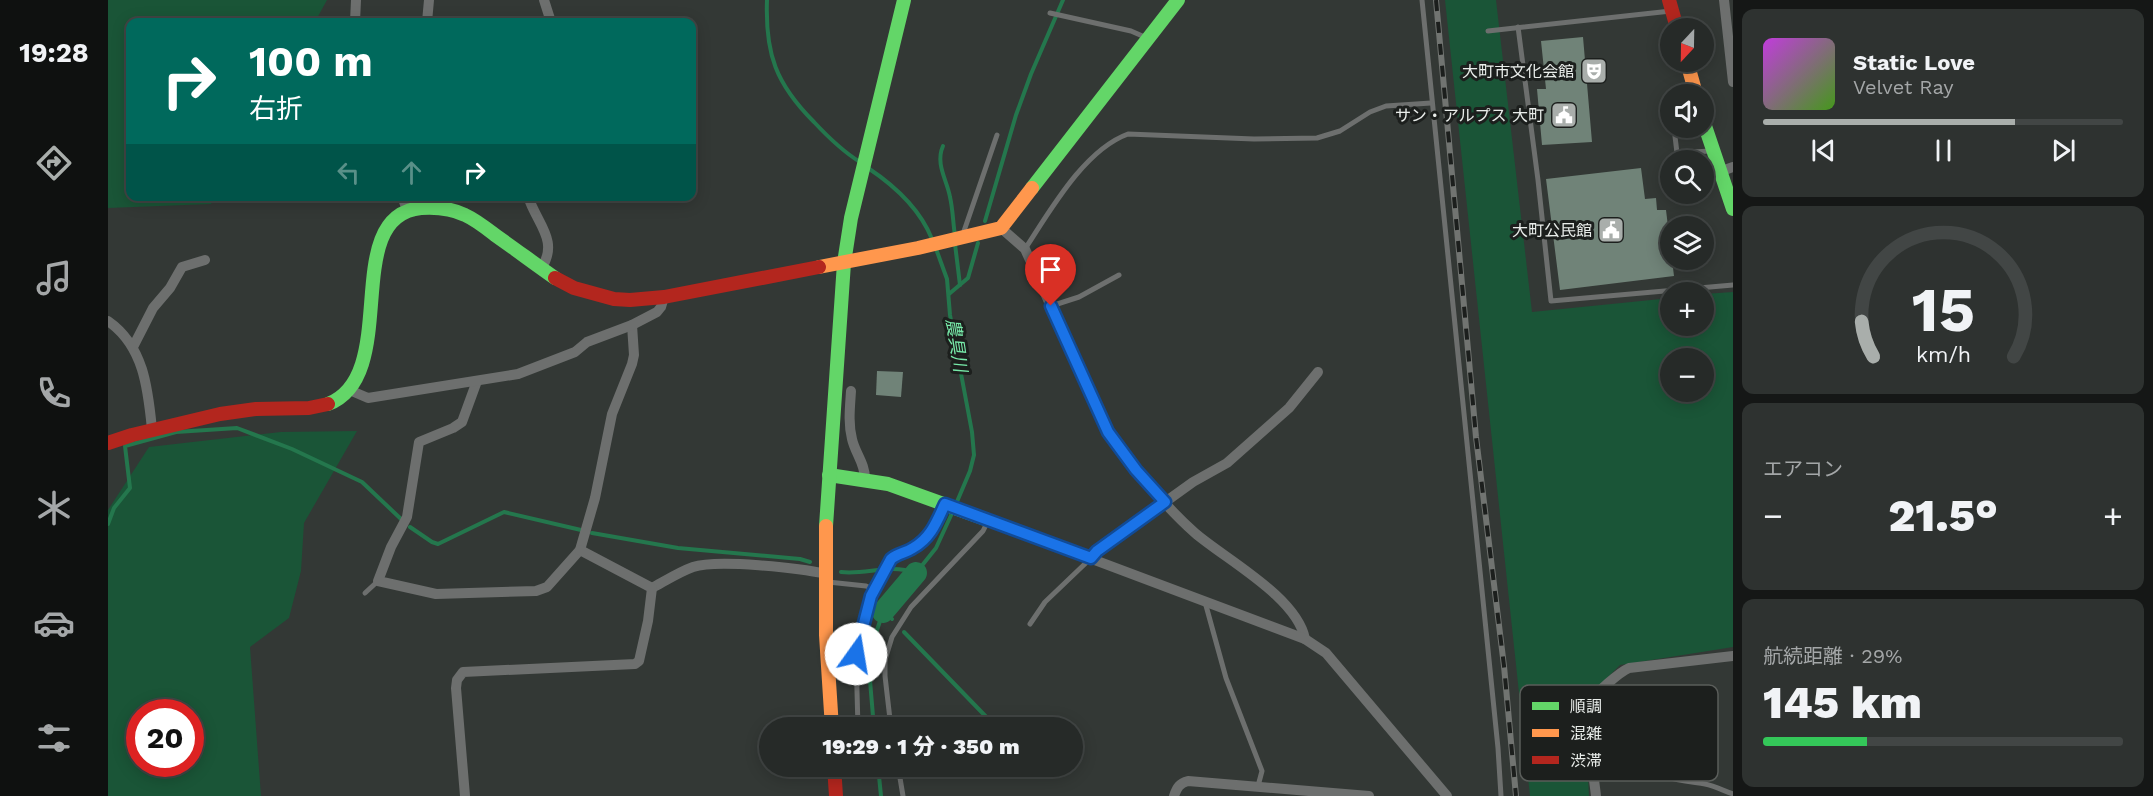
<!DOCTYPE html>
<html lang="ja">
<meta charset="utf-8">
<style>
body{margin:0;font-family:"Work Sans","Noto Sans JP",sans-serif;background:#2e3230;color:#f1f3f6;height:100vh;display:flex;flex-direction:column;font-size:22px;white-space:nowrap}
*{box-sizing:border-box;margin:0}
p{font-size:20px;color:#a4a7a8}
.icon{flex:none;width:33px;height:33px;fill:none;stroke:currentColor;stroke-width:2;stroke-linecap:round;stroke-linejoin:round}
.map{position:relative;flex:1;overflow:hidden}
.panel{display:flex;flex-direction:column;gap:9px;padding:9px;background:#151716;width:420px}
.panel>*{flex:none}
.banner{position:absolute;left:18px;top:18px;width:570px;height:183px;border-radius:12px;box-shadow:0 3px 15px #0003,0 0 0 2px #424645;background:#00695c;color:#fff;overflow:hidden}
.needle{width:39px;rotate:202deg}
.buttons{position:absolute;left:1552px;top:18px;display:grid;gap:12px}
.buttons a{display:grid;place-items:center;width:54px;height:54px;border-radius:50%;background:#262a28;box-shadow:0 3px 15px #0003,0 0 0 2px #424645;font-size:30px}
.speed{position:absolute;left:18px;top:699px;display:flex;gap:12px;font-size:30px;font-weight:700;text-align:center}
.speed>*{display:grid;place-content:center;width:78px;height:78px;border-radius:50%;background:#262a28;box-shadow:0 3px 15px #0003,0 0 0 2px #424645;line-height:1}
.speed .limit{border:9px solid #d22;background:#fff;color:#111}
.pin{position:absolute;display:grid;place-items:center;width:51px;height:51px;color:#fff;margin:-62px -26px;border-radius:50% 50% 50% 0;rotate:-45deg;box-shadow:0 0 6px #0007}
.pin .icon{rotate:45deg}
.me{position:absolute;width:66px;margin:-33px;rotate:13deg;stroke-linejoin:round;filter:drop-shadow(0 0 4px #0008)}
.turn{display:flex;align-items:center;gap:21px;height:126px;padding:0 24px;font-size:27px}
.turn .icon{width:78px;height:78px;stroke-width:2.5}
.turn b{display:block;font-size:42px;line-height:51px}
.lanes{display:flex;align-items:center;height:57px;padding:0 24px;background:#0003;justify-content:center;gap:30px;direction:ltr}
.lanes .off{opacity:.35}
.big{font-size:45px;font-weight:800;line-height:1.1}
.panel .widget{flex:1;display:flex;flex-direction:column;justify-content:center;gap:9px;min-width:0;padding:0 21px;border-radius:12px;background:#2e3230}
.panel .dial{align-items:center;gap:0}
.dial svg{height:156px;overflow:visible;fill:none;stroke:#424645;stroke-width:7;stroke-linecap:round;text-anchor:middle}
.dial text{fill:#f1f3f6;stroke:none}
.song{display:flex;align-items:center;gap:18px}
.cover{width:72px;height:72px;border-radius:9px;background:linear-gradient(135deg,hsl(290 70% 55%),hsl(100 70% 35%))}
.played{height:6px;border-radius:3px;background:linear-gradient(90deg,#a9aeab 70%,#424645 70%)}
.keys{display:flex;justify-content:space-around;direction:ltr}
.heat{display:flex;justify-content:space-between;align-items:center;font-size:33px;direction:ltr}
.charge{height:9px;border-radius:4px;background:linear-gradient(90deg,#34c759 29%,#424645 0)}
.trip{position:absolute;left:651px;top:717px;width:324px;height:60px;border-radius:30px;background:#262a28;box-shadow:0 3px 15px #0003,0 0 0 2px #424645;font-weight:800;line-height:60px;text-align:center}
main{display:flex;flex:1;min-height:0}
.tabs{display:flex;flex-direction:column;width:108px;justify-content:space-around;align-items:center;background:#0f1110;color:#a4a7a8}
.tabs .icon{width:42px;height:42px}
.tabs .active{color:#a9aeab}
.tabs b{font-size:27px;color:#f1f3f6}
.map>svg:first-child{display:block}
.green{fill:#1a5537;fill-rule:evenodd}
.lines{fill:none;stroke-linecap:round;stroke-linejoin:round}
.stream{stroke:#24774d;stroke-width:4}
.river{stroke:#24774d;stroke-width:22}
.building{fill:#708378}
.lane{stroke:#6d6f6e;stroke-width:5}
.street{stroke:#6d6f6e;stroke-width:10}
.fast{stroke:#63d668;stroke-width:14}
.slow{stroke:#ff974d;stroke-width:14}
.jam{stroke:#b3261e;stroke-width:14}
.rail-casing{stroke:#717471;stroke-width:6}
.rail{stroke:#1c1f1d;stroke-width:4;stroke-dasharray:11;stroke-linecap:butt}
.route-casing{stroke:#114b97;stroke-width:15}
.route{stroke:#1a73e8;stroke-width:10}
.labels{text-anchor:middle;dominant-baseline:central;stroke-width:6;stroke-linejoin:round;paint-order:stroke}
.poi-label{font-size:16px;fill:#e9edea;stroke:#1c1f1d;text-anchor:end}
.water-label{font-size:18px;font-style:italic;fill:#77eaa9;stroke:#1c1f1d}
.key{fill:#1c1f1d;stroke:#5a5d5a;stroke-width:1.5}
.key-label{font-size:16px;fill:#e9edea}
</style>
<main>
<nav class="tabs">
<b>19:28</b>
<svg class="icon active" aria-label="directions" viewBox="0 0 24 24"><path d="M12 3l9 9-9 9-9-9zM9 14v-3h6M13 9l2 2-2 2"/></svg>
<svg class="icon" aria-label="music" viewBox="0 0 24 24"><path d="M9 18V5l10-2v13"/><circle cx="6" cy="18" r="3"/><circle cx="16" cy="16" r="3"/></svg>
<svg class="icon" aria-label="phone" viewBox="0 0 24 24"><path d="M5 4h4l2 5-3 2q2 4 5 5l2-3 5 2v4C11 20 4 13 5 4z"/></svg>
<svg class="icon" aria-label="climate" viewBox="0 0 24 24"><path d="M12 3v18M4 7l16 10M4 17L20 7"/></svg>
<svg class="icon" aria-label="car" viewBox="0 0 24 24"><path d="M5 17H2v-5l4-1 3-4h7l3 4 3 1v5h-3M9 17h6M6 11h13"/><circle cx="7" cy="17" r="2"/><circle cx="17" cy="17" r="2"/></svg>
<svg class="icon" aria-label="filters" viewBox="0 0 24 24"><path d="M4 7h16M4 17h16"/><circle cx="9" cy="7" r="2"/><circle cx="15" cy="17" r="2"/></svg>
</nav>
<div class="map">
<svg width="1625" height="796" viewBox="0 0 1625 796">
<rect width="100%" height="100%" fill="#333835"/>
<!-- green -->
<g class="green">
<polygon points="0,0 219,0 207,22 22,22 22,196 107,197 103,204 0,208"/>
<path d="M1337,0H1388L1424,312L1563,298V326H1596V294L1625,292V647L1512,665L1476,701L1481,796H1422ZM1563,358H1596V392H1563Z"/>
<path d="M249,431L196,523L193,571L181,618L142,647L153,796H0V510L41,447L173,432ZM32,712H82V764H32Z"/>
</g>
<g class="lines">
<!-- stream -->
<g class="stream">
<path d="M659,0C657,54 668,84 706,122C720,137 734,151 752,162"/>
<path d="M835,146C827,164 839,180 842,197C845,210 845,223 847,236"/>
<path d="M760,168C787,186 812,209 824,239"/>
<polyline points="877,221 908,115 923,74 955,0"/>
<polyline points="847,244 852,285"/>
<polyline points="827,246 839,279 842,315 864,432 866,455 862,471 848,504"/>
<polyline points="841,294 860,278 870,243"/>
<polyline points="0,524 6,508 22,488 17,446 68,432 129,428 184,449 254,482 293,519"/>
<polyline points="302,527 324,542 330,544 396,512 473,530"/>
<polyline points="484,533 570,548 692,559 702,562"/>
<path d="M733,572C760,575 780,563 808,573L828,548L845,511"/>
<polyline points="796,632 889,728"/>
<polyline points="766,728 760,657 775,612 784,619"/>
<polyline points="770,766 773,796"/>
<polyline points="928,766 935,773"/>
</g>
<!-- river -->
<polyline class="river" points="775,612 808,573"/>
</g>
<!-- building -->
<g class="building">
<polygon points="1475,37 1484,142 1434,145 1429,89 1438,89 1433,41"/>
<polygon points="1533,168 1537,199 1548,198 1549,210 1558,210 1566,276 1452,290 1438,179"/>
<polygon points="769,371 795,372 793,397 768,395"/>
</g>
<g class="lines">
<!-- lane -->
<g class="lane">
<polyline points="1314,0 1390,748 1393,796"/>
<polyline points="942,13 1023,31 1039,38"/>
<polyline points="1410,27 1430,180 1443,301 1625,285"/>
<polyline points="1380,31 1563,11"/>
<polyline points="1566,128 1569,153 1602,151"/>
<polyline points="857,235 856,231 889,135"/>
<path d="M917,249C942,211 976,150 1020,134L1146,139L1209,138L1232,131L1262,112L1278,106L1323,103"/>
<polyline points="943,306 971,297 1011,275"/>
<polyline points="720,582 758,586 767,590"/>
<polyline points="257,593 270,581"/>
<polyline points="1097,602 1118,678 1154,771 1150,786"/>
<polyline points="922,624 937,602 982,559"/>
<path d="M750,728L748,654L763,596L783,559C790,553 798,553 805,549C822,539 828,522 836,505"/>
<polyline points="783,728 777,676 777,660 784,637 803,607 875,531 879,523"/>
<path d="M1534,755C1547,780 1572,780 1597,784C1607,786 1616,791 1625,794"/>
<polyline points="790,766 795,796"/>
</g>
<!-- street -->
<g class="street">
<polyline points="436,0 443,22"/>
<polyline points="1616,0 1625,82"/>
<polyline points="247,22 248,0"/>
<polyline points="319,22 321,0"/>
<polyline points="1611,172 1625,167"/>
<polyline points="294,196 299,210"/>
<path d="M420,196C428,223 452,240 433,269"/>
<path d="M893,228L917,249L1000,432C1026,468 1054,504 1087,533C1117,559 1189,597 1197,639"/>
<path d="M0,321C36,346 40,389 44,429"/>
<polyline points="25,347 45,308 62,288 74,267 97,260"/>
<polyline points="369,381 354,422 345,428 311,442 299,517 283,547 270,581 328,594 428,591 439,587 472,550 487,498 504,414 524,364 526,355 524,325"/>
<polyline points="241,387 246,392 260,398 410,374 467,352 479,342 524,325 549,312 553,307 556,297"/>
<path d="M743,391C742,407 740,423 744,439C747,453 757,463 757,479"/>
<polyline points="880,520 1197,639 1218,653 1339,796"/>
<polyline points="983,558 989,551 1085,482 1119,463 1181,408 1210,372"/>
<path d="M544,588C557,581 571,572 585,567C609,559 692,568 718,574"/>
<polyline points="357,796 348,688 349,680 355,672 527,664 531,661 540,621 544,588 472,550"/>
<path d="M1066,796C1069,787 1072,783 1080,781L1261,796"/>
<path d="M1488,796C1486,777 1476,717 1483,702C1487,693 1512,672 1521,668L1625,656"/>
</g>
<!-- fast -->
<g class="fast">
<polyline points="1596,123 1625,209"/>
<polyline points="924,188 1070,0"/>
<path d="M220,404C295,375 230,216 313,208C329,207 343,208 357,215C368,220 378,228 387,235C407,249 427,264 447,278"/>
<polyline points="721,475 780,484 880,520"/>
<polyline points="718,526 736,263 743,218 796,0"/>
</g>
<!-- slow -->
<g class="slow">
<polyline points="1579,62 1588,94"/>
<polyline points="711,267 810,248 893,228 924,188"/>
<polyline points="718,526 718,635 724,728"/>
</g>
<!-- jam -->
<g class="jam">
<polyline points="1561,0 1569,28"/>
<polyline points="447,278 466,288 506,299 522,300 556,297 711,267"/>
<polyline points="0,443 24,435 112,414 148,409 201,408 220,404"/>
<polyline points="726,766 728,796"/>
</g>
<defs>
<polyline id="rail" points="1328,0 1368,437 1396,666 1408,796"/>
</defs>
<!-- rail casing -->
<use href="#rail" class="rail-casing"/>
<!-- rail -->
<use href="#rail" class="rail"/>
</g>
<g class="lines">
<defs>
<path id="route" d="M748,654L763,596L783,559C790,553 798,553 805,548C823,538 829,521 837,504L983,558L989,551L1057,502L1028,470L1000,432L943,306"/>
</defs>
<!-- route casing -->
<use href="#route" class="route-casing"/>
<!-- route -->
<use href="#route" class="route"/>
</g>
<!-- icons -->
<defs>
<symbol id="theatre-square" viewBox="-11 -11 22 22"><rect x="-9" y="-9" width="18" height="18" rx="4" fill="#a9aeab" stroke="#1c1f1d"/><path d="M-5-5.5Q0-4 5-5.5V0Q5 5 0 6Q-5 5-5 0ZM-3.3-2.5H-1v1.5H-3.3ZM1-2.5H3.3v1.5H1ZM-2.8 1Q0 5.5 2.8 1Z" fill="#fff"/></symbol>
<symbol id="civic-square" viewBox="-11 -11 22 22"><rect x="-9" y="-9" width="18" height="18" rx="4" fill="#a9aeab" stroke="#1c1f1d"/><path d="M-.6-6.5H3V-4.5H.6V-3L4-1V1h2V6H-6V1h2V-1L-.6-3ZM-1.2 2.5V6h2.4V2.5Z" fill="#fff"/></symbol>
</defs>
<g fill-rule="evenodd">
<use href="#theatre-square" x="1471" y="56" width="30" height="30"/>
<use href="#civic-square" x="1441" y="100" width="30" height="30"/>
<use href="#civic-square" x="1488" y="215" width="30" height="30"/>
</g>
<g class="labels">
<!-- poi labels -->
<g class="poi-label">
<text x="1466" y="71">大町市文化会館</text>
<text x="1436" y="115">サン・アルプス 大町</text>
<text x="1484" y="230">大町公民館</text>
</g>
<!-- water labels -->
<g class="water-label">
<text transform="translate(849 345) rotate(81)">農具川</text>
</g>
</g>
<!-- legend -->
<rect x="1412" y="685" width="198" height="96" rx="9" class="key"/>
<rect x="1424" y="702" width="27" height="8" fill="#63d668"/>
<rect x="1424" y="729" width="27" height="8" fill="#ff974d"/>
<rect x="1424" y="756" width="27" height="8" fill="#b3261e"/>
<g class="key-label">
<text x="1462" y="712">順調</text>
<text x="1462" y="739">混雑</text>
<text x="1462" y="766">渋滞</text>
</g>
</svg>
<div class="buttons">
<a><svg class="needle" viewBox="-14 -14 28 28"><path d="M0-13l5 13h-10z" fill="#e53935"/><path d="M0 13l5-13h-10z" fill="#a4a7a8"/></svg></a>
<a><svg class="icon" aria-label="sound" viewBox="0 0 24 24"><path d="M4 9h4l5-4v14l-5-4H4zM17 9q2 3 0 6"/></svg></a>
<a><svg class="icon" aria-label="search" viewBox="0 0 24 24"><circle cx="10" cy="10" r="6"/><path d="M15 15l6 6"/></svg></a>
<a><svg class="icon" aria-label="layers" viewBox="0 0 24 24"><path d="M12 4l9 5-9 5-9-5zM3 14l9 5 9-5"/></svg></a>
<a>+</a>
<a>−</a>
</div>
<div class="speed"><div class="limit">20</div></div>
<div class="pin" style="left:943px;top:306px;background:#d93025"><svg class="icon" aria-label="arrive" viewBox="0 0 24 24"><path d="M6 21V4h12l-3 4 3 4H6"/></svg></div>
<svg class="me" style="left:748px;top:654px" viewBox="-20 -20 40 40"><circle r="19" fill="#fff"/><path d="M0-13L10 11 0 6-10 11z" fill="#1a73e8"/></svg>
<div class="trip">19:29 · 1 分 · 350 m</div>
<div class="banner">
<div class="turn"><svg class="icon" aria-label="right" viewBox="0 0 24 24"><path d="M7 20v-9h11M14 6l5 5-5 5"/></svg><div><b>100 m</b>右折</div></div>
<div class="lanes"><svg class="icon off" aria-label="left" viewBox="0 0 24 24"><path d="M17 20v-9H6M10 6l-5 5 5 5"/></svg><svg class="icon off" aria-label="ahead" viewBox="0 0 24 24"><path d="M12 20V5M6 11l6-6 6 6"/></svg><svg class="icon" aria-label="right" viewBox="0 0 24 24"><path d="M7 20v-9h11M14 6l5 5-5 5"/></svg></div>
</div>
</div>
<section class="panel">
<div class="widget">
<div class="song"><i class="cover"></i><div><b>Static Love</b><p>Velvet Ray</p></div></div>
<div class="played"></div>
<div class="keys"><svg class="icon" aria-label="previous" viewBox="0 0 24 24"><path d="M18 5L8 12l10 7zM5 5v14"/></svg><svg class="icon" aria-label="pause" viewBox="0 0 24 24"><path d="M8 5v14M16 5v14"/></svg><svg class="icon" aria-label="next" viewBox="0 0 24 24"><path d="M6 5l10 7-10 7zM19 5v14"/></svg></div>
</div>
<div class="widget dial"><svg viewBox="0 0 100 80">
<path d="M14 69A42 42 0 1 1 86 69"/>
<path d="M14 69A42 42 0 0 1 8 51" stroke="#a9aeab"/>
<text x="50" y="56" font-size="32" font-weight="700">15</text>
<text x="50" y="72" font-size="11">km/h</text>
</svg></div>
<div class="widget"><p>エアコン</p>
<div class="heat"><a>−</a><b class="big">21.5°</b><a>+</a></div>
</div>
<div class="widget"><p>航続距離 · 29%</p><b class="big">145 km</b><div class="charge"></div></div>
</section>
</main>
